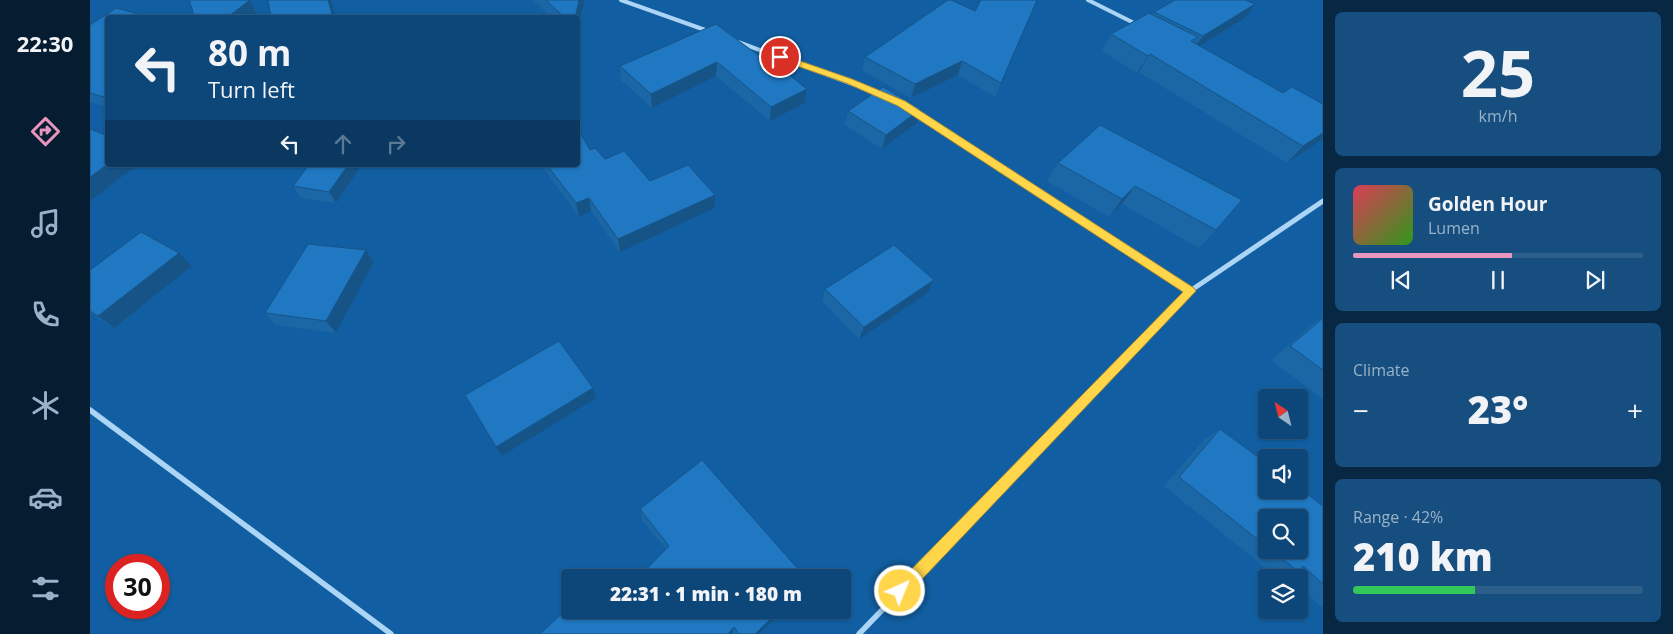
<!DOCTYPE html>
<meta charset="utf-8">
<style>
body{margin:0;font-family:"Open Sans",sans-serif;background:#164e7f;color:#f1f3f6;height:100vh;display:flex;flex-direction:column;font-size:19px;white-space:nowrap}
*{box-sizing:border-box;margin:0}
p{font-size:16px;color:#9ab2c7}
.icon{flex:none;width:28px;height:28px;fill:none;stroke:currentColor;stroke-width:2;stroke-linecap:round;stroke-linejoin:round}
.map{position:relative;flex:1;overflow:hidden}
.side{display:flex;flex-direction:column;gap:12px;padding:12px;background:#072743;width:350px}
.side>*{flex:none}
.top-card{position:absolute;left:15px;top:15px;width:475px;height:152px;border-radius:5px;box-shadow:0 1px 4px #0004,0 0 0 1px #2d5f8b;background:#0d477a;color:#f1f3f6;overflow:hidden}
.needle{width:32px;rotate:325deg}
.tools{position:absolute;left:1168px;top:389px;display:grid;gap:10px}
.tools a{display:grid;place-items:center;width:50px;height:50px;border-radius:5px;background:#0d477a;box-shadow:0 1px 4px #0004,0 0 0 1px #2d5f8b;font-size:25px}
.speed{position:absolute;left:15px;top:554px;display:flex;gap:10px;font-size:25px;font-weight:700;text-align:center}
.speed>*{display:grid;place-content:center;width:65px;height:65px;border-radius:50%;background:#0d477a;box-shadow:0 1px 4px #0004,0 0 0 1px #2d5f8b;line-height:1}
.speed .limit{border:8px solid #d22;background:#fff;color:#111}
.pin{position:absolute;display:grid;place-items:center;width:42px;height:42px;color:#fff;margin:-21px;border:2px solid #fff;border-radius:50%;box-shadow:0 1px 5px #0007}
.me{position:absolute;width:55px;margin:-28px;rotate:44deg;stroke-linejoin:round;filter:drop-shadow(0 0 4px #0008)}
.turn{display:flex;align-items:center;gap:18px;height:105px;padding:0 20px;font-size:22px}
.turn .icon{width:65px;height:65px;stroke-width:2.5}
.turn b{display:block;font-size:35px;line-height:42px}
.lanes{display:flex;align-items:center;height:48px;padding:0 20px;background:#0003;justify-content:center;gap:25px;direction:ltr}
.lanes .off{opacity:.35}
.big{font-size:38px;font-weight:800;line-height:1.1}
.side .card{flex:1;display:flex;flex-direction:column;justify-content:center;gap:8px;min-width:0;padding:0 18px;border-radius:8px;background:#164e7f}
.side .dial{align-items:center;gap:0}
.dial b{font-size:65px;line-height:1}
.song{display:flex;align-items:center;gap:15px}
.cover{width:60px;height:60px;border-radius:8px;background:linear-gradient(135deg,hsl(350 70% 55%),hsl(110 70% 35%))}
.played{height:5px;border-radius:2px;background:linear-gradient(90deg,#e797bd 55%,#2d5f8b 55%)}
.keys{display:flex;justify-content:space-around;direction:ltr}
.heat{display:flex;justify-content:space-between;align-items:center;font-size:28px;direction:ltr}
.charge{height:8px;border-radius:4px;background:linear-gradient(90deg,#34c759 42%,#2d5f8b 0)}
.trip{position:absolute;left:471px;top:569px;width:290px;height:50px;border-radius:5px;background:#0d477a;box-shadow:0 1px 4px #0004,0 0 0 1px #2d5f8b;font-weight:800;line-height:50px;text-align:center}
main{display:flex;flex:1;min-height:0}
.tab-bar{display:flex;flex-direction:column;width:90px;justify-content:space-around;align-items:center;background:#051c31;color:#9ab2c7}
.tab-bar .icon{width:35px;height:35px}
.tab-bar .current{color:#e797bd}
.tab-bar b{font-size:22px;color:#f1f3f6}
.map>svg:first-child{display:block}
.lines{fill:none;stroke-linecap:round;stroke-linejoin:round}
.street-far2{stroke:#abd4f5;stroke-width:4}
.street-far1{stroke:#abd4f5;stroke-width:5}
.street{stroke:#abd4f5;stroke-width:5.5}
.wall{fill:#1b67a6;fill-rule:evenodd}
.shaded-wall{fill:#165487}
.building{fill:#1f78c1;stroke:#165487}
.route{fill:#ffd54a;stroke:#a68a30}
</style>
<main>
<nav class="tab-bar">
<b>22:30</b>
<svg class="icon current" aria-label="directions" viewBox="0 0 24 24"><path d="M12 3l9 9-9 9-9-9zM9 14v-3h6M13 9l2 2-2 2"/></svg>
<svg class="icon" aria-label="music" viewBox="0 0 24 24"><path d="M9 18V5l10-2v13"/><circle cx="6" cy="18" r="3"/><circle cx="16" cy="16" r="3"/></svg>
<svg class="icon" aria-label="phone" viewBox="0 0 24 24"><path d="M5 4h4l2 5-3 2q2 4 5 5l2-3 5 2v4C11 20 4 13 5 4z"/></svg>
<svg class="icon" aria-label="climate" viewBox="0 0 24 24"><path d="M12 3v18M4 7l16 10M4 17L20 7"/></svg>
<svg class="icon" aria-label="car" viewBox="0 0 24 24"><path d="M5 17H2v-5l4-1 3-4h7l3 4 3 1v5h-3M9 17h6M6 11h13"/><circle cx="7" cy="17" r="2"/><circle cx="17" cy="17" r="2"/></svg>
<svg class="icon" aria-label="filters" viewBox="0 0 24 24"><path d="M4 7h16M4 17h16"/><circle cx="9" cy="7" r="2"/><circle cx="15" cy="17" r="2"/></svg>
</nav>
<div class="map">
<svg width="1233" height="634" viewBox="0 0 1233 634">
<rect width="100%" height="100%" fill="#115fa2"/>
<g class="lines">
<!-- street-far2 -->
<g class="street-far2">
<polyline points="531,0 618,31"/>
<polyline points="998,0 1048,25"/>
<polyline points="648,42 790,94"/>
<polyline points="824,112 909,167"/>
</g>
<!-- street-far1 -->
<g class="street-far1">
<polyline points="907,166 1100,291"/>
<polyline points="1019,375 1100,291 1233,201"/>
</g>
<!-- street -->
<g class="street">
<polyline points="0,410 301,634"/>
<polyline points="769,634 1020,374"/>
</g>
</g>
<!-- wall -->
<g class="wall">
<polygon points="443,0 495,0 488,29 488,18 462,18"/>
<polygon points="947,0 905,97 868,75 821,98 772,70 775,57 885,11"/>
<polygon points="1064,12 1155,18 1110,46 1233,139 1197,163 1049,72 1047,73 1012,51 1021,34 1063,15"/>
<polygon points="18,18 18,108 0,102 0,25"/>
<polygon points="668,55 717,89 715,103 680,121 626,76 562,108 531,80 530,66"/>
<polygon points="758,111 827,123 792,149 755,125"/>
<polygon points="1010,125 1126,230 1109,248 1032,204 1019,217 957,181 968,163"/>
<polygon points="500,150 515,159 560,181 625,195 625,208 530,252 501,211 489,217 451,165 488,165"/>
<polygon points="219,165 272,165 246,203 211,198 203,186"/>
<polygon points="276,250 284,262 246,333 186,325 175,313"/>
<polygon points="102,266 24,328 0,313 0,270"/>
<polygon points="844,280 838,293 769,339 732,301 735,289"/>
<polygon points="1233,316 1233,399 1181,360 1224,323"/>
<path d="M1130,429L1233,506V608L1209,587V578H1198L1197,576L1192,578H1188L1074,486L1115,439ZM1176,518L1209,550H1176Z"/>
<polygon points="550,509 716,578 576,549 552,520"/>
<polygon points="517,610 694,610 669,634 450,634 515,613"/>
</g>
<!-- shaded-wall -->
<g class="shaded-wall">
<polygon points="158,0 160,0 167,15 164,18 136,18"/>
<polygon points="238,0 241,0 246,18 243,18"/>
<polygon points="489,0 495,0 488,29 488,18 485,18"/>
<polygon points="1165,4 1155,18 1103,50 1113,36"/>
<polygon points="1060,54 1049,72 1047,73 1058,56"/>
<polygon points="872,61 868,75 821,98 825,84"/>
<polygon points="627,62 626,76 562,108 561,94"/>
<polygon points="717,89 715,103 680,121 681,107"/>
<polygon points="831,109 827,123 792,149 796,135"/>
<polygon points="1233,133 1233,139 1197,163 1213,146"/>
<polygon points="18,164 18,165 47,165 0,201 0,177"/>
<polygon points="258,165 272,165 246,203 239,192"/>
<polygon points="1045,186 1032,204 1019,217 1032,199"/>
<polygon points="625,195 625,208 530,252 528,239"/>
<polygon points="499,198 501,211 489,217 486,203"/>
<polygon points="276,250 284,262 246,333 236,321"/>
<polygon points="89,253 102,266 24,328 8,316"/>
<polygon points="844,280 838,293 769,339 774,327"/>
<polygon points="503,388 506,398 412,456 406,447"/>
<polygon points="690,610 694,610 669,634 665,634"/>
<polygon points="644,627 642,634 638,634"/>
</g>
<!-- building -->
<g class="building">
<polygon points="99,0 158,0 159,1 136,18 105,18"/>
<polygon points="178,0 238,0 243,18 181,18"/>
<polygon points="456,0 489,0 485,18 475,18"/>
<polygon points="858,0 861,0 885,11 891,0 947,0 911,83 872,61 825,84 775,57"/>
<polygon points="1085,0 1155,0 1165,4 1113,36 1064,12"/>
<polygon points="26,8 63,18 18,18 18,98 0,93 0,25"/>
<polygon points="1059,13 1108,37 1101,41 1193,93 1202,87 1233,104 1233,133 1213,146 1060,54 1058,56 1021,34"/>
<polygon points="626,24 668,55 672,53 717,89 681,107 627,62 561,94 530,66"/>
<polygon points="793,87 831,109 796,135 758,111"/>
<polygon points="1010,125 1152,200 1126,230 1045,186 1032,199 968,163"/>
<polygon points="0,129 18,136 18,164 0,177"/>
<polygon points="488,129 500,150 505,148 515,159 534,151 560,181 598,165 625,195 528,239 499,198 486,203 457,165 488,165"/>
<polygon points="219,165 258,165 239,192 203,186"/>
<polygon points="51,232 89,253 8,316 0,311 0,270"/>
<polygon points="218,244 276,250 236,321 175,313"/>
<polygon points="804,245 844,280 774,327 735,289"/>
<polygon points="1233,318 1233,370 1200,346"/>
<polygon points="469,341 503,388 406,447 375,395"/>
<polygon points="1130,429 1176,463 1176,490 1209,490 1209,488 1233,506 1233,584 1213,566 1209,572 1181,550 1209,550 1209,518 1176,518 1176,546 1089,477"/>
<polygon points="612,460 716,578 548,578 579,546 550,509"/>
<polygon points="480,606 480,610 513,610 515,613 517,610 690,610 665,634 649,634 644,627 638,634 450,634"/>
</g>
<!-- route -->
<polygon class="route" points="687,55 693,55 762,79 815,101 1104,288 1106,291 816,596 810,598 805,596 803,591 805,586 1093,292 808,106 756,83 687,59"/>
</svg>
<div class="tools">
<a><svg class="needle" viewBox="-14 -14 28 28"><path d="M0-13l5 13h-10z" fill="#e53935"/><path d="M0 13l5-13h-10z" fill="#9ab2c7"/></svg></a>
<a><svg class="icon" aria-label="sound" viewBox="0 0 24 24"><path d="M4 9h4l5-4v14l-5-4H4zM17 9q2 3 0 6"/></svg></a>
<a><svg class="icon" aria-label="search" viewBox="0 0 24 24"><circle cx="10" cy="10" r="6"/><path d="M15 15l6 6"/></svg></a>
<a><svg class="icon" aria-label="layers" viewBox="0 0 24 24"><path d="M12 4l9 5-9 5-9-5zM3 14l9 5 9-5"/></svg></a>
</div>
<div class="speed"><div class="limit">30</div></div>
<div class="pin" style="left:690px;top:57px;background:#d93025"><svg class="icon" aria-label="arrive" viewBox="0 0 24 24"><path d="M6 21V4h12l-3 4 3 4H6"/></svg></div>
<svg class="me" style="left:810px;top:591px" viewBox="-20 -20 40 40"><circle r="17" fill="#ffd54a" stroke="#fff" stroke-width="3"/><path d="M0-11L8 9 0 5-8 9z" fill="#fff"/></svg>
<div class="trip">22:31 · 1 min · 180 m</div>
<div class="top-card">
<div class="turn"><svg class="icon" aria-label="left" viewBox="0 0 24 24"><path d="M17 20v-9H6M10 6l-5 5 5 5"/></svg><div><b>80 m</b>Turn left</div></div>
<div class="lanes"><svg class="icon" aria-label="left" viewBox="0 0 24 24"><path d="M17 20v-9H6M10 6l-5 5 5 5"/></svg><svg class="icon off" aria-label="ahead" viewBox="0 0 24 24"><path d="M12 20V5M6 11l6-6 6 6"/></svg><svg class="icon off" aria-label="right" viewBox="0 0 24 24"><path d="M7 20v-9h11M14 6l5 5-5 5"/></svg></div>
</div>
</div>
<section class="side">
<div class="card dial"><b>25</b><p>km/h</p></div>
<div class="card">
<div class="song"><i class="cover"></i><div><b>Golden Hour</b><p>Lumen</p></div></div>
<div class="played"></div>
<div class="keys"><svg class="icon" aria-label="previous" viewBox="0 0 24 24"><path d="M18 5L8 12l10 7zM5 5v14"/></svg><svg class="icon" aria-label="pause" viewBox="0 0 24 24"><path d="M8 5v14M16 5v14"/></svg><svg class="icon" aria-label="next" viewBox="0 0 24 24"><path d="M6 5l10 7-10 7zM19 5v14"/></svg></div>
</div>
<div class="card"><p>Climate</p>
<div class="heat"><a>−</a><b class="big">23°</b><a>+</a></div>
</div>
<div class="card"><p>Range · 42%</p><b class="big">210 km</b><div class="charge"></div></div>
</section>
</main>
